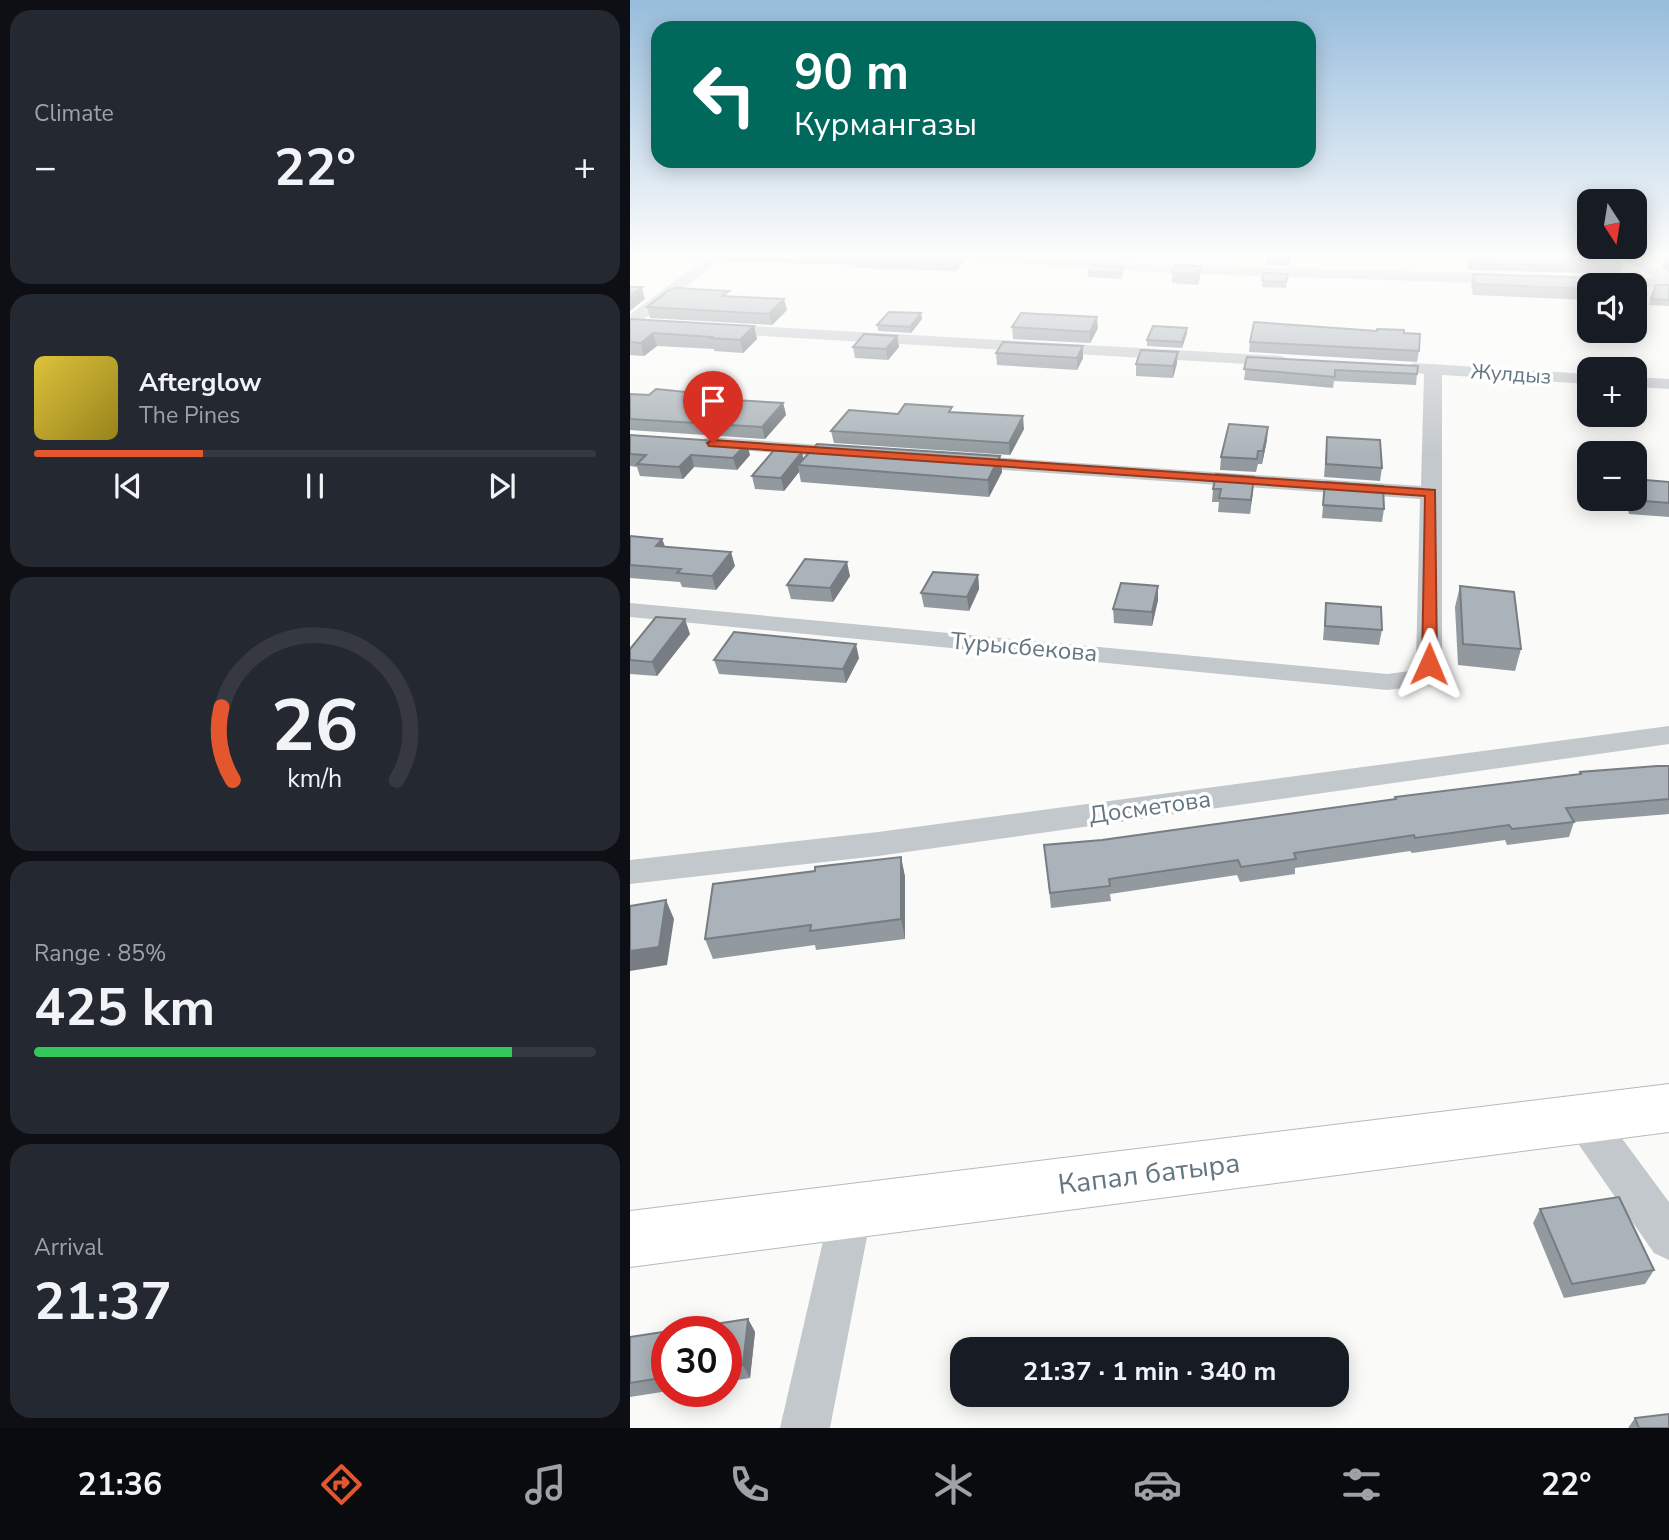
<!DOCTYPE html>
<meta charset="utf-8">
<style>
body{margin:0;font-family:"Nunito Sans",sans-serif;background:#242831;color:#f1f3f6;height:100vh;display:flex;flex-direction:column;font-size:26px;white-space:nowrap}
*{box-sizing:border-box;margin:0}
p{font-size:23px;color:#9ea1a6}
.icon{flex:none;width:38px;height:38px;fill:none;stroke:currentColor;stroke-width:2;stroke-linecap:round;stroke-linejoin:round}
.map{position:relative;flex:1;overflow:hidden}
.panel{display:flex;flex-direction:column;gap:10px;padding:10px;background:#0d0f14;width:630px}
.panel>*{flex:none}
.hud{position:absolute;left:21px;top:21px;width:665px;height:147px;border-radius:21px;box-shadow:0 4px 18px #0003;background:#00695c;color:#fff;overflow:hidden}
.needle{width:46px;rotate:168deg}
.fabs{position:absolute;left:947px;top:189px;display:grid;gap:14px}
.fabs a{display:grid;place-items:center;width:70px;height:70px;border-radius:14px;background:#171b24;box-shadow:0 4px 18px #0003;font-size:35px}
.speed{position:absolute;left:21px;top:1316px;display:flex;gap:14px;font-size:35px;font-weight:700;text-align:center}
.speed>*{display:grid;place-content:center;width:91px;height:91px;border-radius:50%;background:#171b24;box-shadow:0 4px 18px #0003;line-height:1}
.speed .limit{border:10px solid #d22;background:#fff;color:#111}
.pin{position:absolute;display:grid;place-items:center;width:60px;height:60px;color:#fff;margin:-72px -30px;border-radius:50% 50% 50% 0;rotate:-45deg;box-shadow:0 0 7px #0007}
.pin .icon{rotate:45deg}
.me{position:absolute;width:77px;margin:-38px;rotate:1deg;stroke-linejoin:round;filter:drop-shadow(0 0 5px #0008)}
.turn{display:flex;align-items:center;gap:24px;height:147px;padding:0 28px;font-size:32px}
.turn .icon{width:91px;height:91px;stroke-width:2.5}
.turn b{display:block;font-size:49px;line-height:60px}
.big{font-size:52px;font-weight:700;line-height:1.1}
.panel .tile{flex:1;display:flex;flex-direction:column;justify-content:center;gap:10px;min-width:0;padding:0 24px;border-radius:21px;background:#242831}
.panel .dial{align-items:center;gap:0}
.dial svg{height:182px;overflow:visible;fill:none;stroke:#363941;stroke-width:7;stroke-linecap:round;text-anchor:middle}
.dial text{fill:#f1f3f6;stroke:none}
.song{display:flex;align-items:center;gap:21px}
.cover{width:84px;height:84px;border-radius:10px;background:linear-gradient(135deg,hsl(50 70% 55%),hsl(50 70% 35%))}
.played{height:7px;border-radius:4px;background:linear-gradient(90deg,#e4572e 30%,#363941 30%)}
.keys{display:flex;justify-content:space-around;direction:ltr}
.heat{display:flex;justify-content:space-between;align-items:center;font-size:38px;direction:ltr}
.charge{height:10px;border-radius:5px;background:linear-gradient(90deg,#34c759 85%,#363941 0)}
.trip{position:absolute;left:320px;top:1337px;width:399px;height:70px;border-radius:21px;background:#171b24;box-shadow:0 4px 18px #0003;font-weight:700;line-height:70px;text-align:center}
.tabs{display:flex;height:112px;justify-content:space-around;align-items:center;background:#090b0e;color:#9ea1a6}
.tabs .icon{width:49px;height:49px}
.tabs .current{color:#e4572e}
.tabs b{font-size:32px;color:#f1f3f6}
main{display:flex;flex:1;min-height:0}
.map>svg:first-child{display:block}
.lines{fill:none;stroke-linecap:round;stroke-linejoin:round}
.major-casing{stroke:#b5babe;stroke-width:2}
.minor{fill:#c3c8cc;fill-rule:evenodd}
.major{fill:#fff;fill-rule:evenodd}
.wall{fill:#929a9f}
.shaded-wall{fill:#777d82}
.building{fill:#aab3b9;stroke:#777d82;stroke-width:2}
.route{fill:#e4572e;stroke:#94391e;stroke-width:2}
.labels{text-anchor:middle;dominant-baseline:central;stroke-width:7;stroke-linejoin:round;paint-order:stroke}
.far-street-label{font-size:21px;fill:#657683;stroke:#fff}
.street-label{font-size:24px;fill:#657683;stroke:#fff}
.near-street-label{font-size:28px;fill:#657683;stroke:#fff}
</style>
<main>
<section class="panel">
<div class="tile"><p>Climate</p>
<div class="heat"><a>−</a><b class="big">22°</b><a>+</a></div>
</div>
<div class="tile">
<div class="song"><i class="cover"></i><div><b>Afterglow</b><p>The Pines</p></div></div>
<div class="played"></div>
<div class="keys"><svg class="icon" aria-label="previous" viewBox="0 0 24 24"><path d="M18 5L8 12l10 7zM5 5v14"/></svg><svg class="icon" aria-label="pause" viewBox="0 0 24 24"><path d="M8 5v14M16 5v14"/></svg><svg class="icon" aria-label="next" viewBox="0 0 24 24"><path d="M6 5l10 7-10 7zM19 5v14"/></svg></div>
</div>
<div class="tile dial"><svg viewBox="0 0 100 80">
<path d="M14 69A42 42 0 1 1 86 69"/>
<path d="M14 69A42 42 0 0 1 9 37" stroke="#e4572e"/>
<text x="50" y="56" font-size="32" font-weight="700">26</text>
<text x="50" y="72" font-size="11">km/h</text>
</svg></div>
<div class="tile"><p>Range · 85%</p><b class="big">425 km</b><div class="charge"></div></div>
<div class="tile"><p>Arrival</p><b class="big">21:37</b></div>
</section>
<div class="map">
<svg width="1039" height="1428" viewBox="0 0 1039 1428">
<rect width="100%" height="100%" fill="#fafaf8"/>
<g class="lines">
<defs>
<polygon id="major" points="1039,1084 1039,1132 0,1267 0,1211"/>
</defs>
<!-- major casing -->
<use href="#major" class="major-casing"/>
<!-- minor -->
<g class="minor">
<polygon points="78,257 94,257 6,325 0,327 0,314"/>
<polygon points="341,257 419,257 541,265 879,274 887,279 879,284 541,273 348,261"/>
<polygon points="992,257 1009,257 1039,275 1039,288 963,284 960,281 968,276 1023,278"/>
<polygon points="88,324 652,356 661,361 652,366 82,333 80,329 82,325"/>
<polygon points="784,363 959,374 959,384 812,375 812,664 798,685 757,690 0,617 0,603 757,674 780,671 786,663 790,499 332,467 325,465 322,461 325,457 332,455 791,486 794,374 778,372 775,368"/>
<polygon points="1004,377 1039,379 1039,389 1004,387"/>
<polygon points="81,437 218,447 225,449 228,453 225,457 218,459 74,447 71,443 74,439"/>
<polygon points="1039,726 1039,744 248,856 0,884 0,860 248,832"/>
<polygon points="954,1101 968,1106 1039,1202 1039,1260 1024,1253 940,1132 934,1119 940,1106"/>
<polygon points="221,1190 236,1196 242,1211 200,1428 150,1428 200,1211 206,1196"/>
</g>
<!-- major -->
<use href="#major" class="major"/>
</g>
<!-- wall -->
<g class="wall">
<polygon points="16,257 74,257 70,260"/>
<polygon points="93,257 337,257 326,271 226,268 225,265 93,261"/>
<polygon points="475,257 502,257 501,259"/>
<polygon points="636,257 660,257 659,266 636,265"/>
<polygon points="836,257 929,257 926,260 991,267 990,274 838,270"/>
<polygon points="1036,257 1039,257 1039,273 1032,268"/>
<polygon points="571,266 570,276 568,285 542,283 542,273"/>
<polygon points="458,272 494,273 491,279 458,277"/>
<polygon points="658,274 656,288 632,287 632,281"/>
<polygon points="843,274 1003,279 1016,295 1013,306 1004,306 1004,285 959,285 959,302 959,300 843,295 841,285"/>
<polygon points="1026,285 1039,285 1039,306 1019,305"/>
<polygon points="100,296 157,310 142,325 20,318 17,307"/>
<polygon points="291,313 292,319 281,333 248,331 247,325"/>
<polygon points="0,319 124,326 127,339 113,353 84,351 84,349 27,346 14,356 0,355"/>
<polygon points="382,327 468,328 460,343 383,339"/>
<polygon points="557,333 552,348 517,346 517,340"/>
<polygon points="774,333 789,351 787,362 619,352 620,342"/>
<polygon points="267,336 269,347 258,360 225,358 223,347"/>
<polygon points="366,353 453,358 447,370 367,365"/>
<polygon points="617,357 787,374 786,385 704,381 703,388 614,380"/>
<polygon points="547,363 543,378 506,376 506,364"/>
<polygon points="0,394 153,403 156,415 135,439 0,430"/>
<polygon points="323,412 394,429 380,455 204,443 201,431 268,414"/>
<polygon points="0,435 120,455 107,470 64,467 53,479 10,476 7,467 0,466"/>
<polygon points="697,437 752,468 750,481 694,477"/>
<polygon points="637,440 632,464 628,464 626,472 590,470 591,457"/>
<polygon points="370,456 372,472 359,497 171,482 169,472 154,491 125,489 122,476 173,459"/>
<polygon points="695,482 754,509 752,522 692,518"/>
<polygon points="1039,482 1039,517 999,514 995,499 1004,499"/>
<polygon points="583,489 623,490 620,514 588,512 589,502 582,502"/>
<polygon points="0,536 32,539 35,547 105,566 86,590 52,587 50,582 0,578"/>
<polygon points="348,575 349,589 339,611 294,607 291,593"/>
<polygon points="220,576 203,602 161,599 157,585"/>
<polygon points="830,586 891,649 885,671 828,665 825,607"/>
<polygon points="528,600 522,626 484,623 483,609"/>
<polygon points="696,603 752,630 749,645 693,640"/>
<polygon points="60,634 27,676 0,674 0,649"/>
<polygon points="229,658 216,683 89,674 84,660"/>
<polygon points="1039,766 1039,814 944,822 939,837 877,845 875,840 782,853 780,851 665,868 665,874 610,882 607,875 480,894 481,901 421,908 414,845 472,840 764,799 765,797 949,774 950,772"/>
<polygon points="271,857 275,877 275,939 186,950 185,945 83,959 75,939 185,871"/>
<polygon points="910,1209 1024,1270 1015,1284 934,1298 903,1223"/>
<polygon points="118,1319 125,1332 120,1378 96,1382 96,1332 37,1332 37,1391 38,1391 0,1397 0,1337"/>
<polygon points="1005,1418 1039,1428 998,1428"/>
</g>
<!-- shaded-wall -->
<g class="shaded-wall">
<polygon points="329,257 337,257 326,271 325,261"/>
<polygon points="571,266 570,276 568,285 568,274"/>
<polygon points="12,287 15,299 0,311 0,296"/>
<polygon points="154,299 157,310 142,325 139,314"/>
<polygon points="291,313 292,319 281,333 280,327"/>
<polygon points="467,317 468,328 460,343 460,332"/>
<polygon points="124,326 127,339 113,353 110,340"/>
<polygon points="557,328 557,333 552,348 552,342"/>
<polygon points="23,333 27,346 14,356 11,343"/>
<polygon points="267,336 269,347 258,360 256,349"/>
<polygon points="453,346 453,358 447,370 447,358"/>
<polygon points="548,352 547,363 543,378 543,366"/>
<polygon points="153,403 156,415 135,439 132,427"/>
<polygon points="393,416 394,429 380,455 379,443"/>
<polygon points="638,427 637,440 632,464 633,451"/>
<polygon points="117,443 120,455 107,470 103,458"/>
<polygon points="172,452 175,465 168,465 169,472 154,491 151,478"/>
<polygon points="61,455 64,467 53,479 49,467"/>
<polygon points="370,456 372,472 359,497 358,480"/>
<polygon points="624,477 623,490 620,514 621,500"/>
<polygon points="32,539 37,552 26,546"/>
<polygon points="101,552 105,566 86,590 82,576"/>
<polygon points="217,562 220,576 203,602 200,588"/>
<polygon points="348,575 349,589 339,611 337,597"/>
<polygon points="528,586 528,600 522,626 522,612"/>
<polygon points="55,619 60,634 27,676 22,662"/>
<polygon points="226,644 229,658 216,683 213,669"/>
<polygon points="271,857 275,877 275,939 271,919"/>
<polygon points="36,900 44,919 37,965 0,971 0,951"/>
<polygon points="118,1319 125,1332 120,1378 113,1365"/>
</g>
<!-- building -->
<g class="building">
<polygon points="225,257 329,257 325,261 224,258"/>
<polygon points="839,257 923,257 920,260 987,261 991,267 840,263"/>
<polygon points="1036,257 1039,257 1039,267 1034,263"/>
<polygon points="462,265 494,267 491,273 458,272"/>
<polygon points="545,265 571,266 568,274 542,273"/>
<polygon points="634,273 658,274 656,282 632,281"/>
<polygon points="843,274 1003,279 1016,295 1004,295 1004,285 959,285 959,289 845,284"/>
<polygon points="1026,285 1039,285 1039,300 1021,299"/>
<polygon points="0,287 12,287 0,296"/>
<polygon points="47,288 99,291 92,296 154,299 139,314 17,307 39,290"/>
<polygon points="259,312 291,313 280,327 247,325"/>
<polygon points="391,313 467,317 460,332 382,327"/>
<polygon points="0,319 124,326 110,340 81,338 82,337 23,333 11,343 0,342"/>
<polygon points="624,322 747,331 747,329 774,330 774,333 790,334 789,351 620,342"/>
<polygon points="523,326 557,328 552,342 517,340"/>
<polygon points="234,334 267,336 256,349 223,347"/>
<polygon points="373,342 453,346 447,358 366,353"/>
<polygon points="511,350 548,352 543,366 506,364"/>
<polygon points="617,357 788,366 787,374 705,370 705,377 614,369"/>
<polygon points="26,389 106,397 103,400 153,403 132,427 0,419 0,394 19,395"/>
<polygon points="275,404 322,407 319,412 393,416 379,443 201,431 219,410 268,414"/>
<polygon points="599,424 638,427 633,451 628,451 627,459 591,457"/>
<polygon points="0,435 117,443 103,458 61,455 49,467 7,464 16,455 0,454"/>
<polygon points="697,437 750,440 752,468 696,464"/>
<polygon points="187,444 370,456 358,480 168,465"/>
<polygon points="144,450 172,452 151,478 122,476"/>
<polygon points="586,474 624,477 621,500 589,498 591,489 583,489"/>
<polygon points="1004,479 1039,482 1039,503 1003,500 1003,499 1004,499"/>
<polygon points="695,482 753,486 754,509 693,505"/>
<polygon points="0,536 32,539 26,546 101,552 82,576 47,573 51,569 0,565"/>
<polygon points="175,559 217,562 200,588 157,585"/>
<polygon points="303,572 348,575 337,597 291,593"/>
<polygon points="491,583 528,586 522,612 483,609"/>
<polygon points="830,586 884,592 891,649 833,644"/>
<polygon points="696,603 751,607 752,630 695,626"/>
<polygon points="26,617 55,619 22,662 0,660 0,649"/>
<polygon points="104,632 226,644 213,669 84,660"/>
<polygon points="1027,766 1039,766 1039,799 936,808 944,822 882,829 879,825 785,838 784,835 664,853 666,859 611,867 608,860 479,879 480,886 420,893 414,845 472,840 766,799 765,797 951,774 950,772"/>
<polygon points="271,857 271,919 180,931 181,925 75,939 83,884 185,871 185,867"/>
<polygon points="36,900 29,947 0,951 0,906"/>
<polygon points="989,1197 1024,1270 942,1284 910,1209"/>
<polygon points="118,1319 113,1365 96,1368 96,1332 37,1332 37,1377 0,1383 0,1337"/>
<polygon points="1039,1414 1039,1428 1009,1428 1005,1418"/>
</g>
<!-- sky -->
<linearGradient id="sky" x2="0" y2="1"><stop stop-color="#96bcdc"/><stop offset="0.56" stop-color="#fdfdfc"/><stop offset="1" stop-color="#fdfdfc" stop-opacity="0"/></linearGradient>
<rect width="1039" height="457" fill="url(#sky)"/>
<!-- route -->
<polygon class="route" points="83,440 805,490 807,664 799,668 792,664 795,496 79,446 77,443"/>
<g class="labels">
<!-- far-street labels -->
<g class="far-street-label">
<text transform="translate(881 374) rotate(4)">Жулдыз</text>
</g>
<!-- street labels -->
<g class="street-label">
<text transform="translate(394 647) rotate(5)">Турысбекова</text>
<text transform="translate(520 807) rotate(-8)">Досметова</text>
</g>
<!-- near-street labels -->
<g class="near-street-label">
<text transform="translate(519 1174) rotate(-7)">Капал батыра</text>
</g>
</g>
</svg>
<div class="fabs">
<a><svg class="needle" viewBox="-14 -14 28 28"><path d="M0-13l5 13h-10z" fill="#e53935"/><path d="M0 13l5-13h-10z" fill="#9ea1a6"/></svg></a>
<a><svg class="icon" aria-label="sound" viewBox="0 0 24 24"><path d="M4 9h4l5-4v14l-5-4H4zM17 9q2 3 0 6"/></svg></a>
<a>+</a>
<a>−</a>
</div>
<div class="speed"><div class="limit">30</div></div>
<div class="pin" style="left:83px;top:443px;background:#d93025"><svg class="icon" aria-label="arrive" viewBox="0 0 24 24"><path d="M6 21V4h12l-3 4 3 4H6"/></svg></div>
<svg class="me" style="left:799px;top:664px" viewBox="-20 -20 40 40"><path d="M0-17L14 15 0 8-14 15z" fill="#e4572e" stroke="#fff" stroke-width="4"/></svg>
<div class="trip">21:37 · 1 min · 340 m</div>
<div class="hud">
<div class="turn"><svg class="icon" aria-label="left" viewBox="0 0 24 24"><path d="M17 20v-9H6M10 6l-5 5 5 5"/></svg><div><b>90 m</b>Курмангазы</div></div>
</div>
</div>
</main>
<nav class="tabs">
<b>21:36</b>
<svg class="icon current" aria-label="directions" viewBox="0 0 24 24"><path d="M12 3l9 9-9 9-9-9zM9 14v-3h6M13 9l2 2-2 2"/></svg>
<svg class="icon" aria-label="music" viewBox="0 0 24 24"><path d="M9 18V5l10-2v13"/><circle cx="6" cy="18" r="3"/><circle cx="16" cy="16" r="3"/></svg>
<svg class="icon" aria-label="phone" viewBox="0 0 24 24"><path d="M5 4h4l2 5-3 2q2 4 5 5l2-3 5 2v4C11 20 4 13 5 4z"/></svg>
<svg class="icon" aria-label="climate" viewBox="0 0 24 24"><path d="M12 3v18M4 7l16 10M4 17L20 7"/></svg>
<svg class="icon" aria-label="car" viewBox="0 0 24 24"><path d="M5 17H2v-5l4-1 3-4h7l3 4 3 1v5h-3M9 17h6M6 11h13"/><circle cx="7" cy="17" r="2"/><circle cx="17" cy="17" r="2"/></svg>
<svg class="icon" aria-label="filters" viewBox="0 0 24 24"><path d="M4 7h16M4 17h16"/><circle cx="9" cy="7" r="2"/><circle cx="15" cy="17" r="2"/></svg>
<b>22°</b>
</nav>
